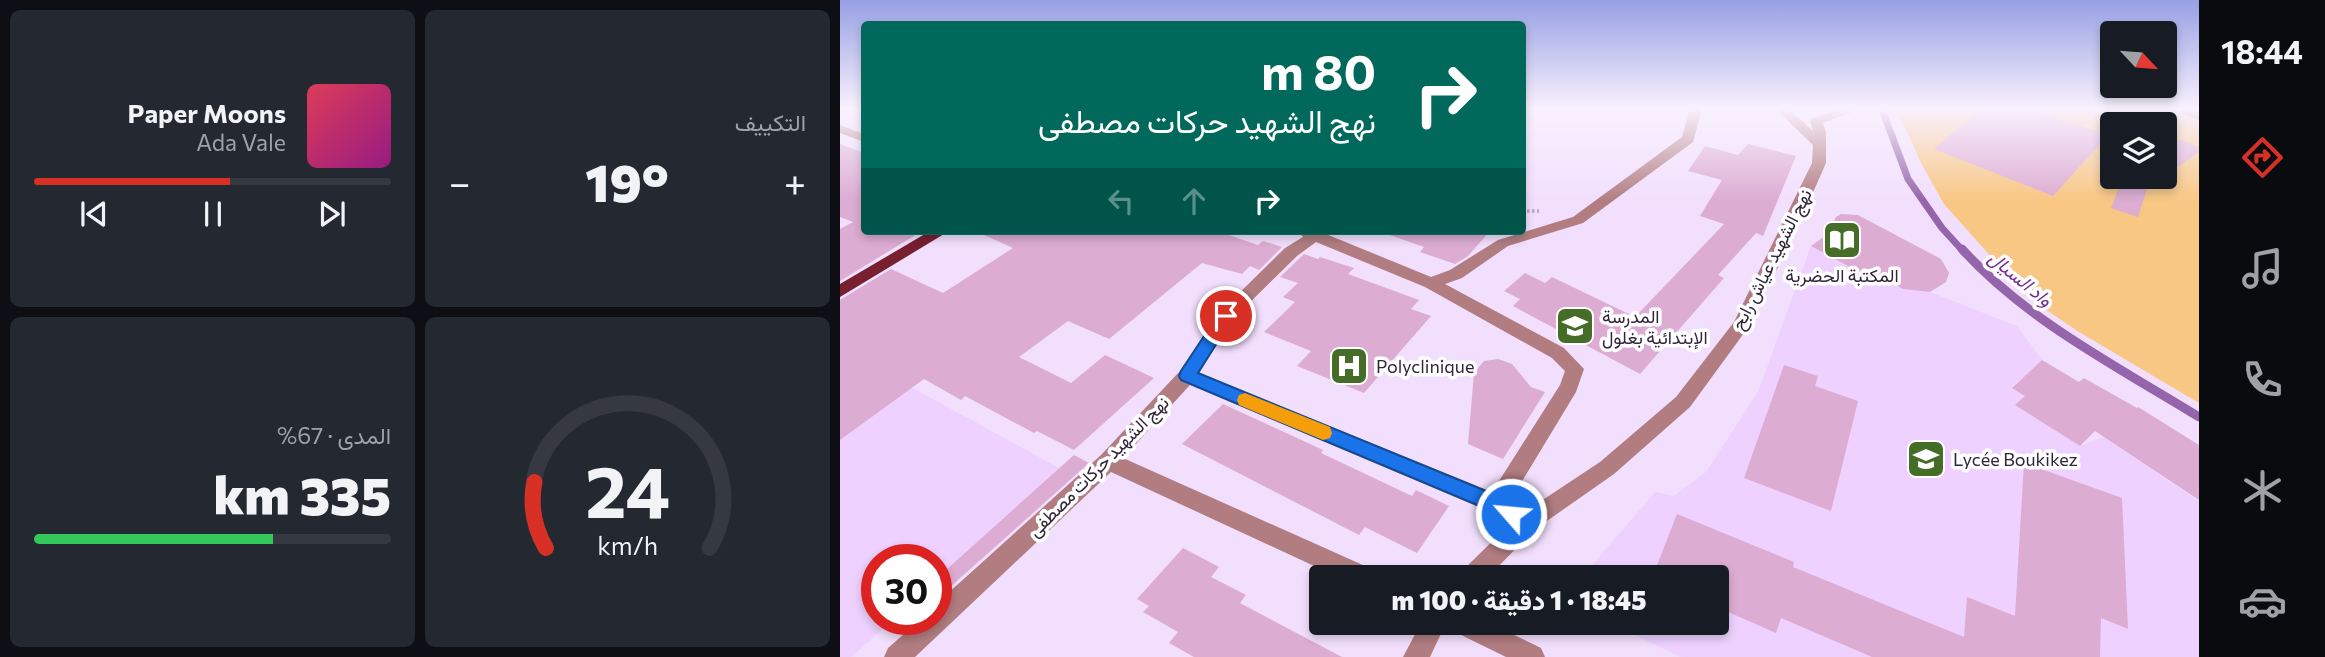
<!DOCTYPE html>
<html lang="ar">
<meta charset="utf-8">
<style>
body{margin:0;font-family:Commissioner,Vazirmatn,sans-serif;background:#242831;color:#f1f3f6;direction:rtl;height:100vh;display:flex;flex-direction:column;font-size:26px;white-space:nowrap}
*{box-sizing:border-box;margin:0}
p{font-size:23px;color:#9ea1a6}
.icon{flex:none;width:38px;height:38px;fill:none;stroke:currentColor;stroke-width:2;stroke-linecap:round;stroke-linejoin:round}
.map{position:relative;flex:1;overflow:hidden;direction:ltr}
.details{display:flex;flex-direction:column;gap:10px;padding:10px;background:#0d0f14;width:840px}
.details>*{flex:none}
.banner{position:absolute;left:21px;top:21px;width:665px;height:214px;border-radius:7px;box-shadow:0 4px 10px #0003;direction:rtl;background:#00695c;color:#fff;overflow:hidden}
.needle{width:46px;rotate:116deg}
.controls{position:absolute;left:1260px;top:21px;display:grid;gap:14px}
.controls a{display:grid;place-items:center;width:77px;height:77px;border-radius:7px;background:#171b24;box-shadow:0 4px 10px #0003;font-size:35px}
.speed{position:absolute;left:21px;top:544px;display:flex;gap:14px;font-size:35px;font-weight:700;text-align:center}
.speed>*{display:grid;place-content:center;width:91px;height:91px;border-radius:50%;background:#171b24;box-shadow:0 4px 10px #0003;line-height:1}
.speed .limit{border:10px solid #d22;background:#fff;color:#111}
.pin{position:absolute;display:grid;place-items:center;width:60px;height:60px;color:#fff;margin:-30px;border:4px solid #fff;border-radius:50%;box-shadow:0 2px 7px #0007}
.me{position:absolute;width:77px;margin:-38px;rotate:297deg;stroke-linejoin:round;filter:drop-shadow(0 0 5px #0008)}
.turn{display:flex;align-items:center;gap:24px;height:147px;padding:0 35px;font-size:32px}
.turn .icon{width:91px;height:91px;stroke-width:2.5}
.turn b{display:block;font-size:49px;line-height:60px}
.lanes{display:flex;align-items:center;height:66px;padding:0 35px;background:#0003;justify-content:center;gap:35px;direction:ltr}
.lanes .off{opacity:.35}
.big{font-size:52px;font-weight:800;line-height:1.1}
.details .widget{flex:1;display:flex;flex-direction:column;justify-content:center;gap:10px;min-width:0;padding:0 24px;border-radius:10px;background:#242831}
.details .dial{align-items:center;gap:0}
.dial svg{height:182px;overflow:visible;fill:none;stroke:#363941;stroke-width:7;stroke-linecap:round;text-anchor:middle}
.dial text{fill:#f1f3f6;stroke:none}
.song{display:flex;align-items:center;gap:21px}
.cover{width:84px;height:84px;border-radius:10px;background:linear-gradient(135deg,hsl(350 70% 55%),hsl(310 70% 35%))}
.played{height:7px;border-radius:4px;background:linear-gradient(90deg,#d93025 55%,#363941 55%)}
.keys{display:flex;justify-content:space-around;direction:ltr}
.heat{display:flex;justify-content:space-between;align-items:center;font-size:38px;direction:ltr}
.charge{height:10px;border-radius:5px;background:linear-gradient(90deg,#34c759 67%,#363941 0)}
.details .tiles{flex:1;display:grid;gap:10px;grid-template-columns:repeat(2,1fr)}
.trip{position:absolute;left:469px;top:565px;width:420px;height:70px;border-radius:7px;background:#171b24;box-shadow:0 4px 10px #0003;font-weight:800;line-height:70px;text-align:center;direction:rtl}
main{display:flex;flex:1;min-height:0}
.tabs{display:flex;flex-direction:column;width:126px;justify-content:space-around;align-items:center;background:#090b0e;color:#9ea1a6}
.tabs .icon{width:49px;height:49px}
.tabs .selected{color:#d93025}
.tabs b{font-size:32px;color:#f1f3f6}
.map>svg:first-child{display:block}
.built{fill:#eed1fe}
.green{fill:#f8c784;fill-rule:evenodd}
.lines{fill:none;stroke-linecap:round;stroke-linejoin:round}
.stream-far1{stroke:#9465ab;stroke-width:7}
.stream{stroke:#9465ab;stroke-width:9}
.building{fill:#dcacd2}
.path{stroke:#b6a6c0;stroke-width:3.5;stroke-dasharray:2.5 2.5;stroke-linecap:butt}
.minor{fill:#b17d81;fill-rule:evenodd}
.major{fill:#781f30;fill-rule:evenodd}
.route{fill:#1a73e8;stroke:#114b97;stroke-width:2}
.slow{fill:#f59e0b}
.labels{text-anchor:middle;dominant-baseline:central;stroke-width:7;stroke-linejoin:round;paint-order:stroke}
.street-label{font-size:18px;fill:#312538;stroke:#fff}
.poi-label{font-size:18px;fill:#312538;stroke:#fff;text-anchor:start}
.water-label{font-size:19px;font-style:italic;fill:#762b96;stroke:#fff}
</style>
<main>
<nav class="tabs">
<b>18:44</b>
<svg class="icon selected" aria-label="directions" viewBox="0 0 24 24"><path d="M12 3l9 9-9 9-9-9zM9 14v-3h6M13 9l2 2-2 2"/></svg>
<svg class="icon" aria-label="music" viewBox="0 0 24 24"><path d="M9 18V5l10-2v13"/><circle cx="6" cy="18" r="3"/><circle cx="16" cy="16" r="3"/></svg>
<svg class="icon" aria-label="phone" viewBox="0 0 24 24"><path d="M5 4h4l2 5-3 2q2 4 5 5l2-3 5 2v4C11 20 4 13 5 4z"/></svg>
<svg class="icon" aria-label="climate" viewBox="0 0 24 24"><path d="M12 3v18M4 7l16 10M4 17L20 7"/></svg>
<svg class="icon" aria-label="car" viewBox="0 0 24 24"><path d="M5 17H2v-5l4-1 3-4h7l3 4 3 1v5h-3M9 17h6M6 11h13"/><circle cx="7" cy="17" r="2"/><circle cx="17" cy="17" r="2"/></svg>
</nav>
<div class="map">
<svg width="1359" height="657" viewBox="0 0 1359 657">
<rect width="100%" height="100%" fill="#f2dffd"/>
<!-- built -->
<g class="built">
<polygon points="971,246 1019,272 1024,268 1063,289 1090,292 1177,326 1202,360 1172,387 1185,396 1176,405 1240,446 1264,437 1359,501 1359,657 841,657 769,623 877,623 877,578 741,578 815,492 834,496 866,472 918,392"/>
<polygon points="25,362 221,469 96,581 96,560 37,560 37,620 53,620 11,657 0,657 0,379"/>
</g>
<!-- green -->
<path class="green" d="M1312,109L1359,121V403L1239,332L1187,297L1104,204L1082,165L1057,110ZM1272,124H1325V177H1272Z"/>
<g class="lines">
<!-- stream-far1 -->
<polyline class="stream-far1" points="1042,109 1068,179 1102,228 1123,251"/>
<!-- stream -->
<path class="stream" d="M1122,249C1186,320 1278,367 1359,417"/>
</g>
<!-- building -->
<g class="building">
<polygon points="1141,109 1192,109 1268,135 1213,196 1094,149"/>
<polygon points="1339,139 1359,147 1359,152 1325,176 1325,148"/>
<polygon points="0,144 24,153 24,231 82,231 0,281 0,229 13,222 0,217"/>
<polygon points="908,144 956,156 923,236 916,233 878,275 884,278 800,374 673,306 680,299 664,291 685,273 705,283 712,277 795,317 884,224 860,216 882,180 848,171 865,146 898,155"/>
<polygon points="1283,177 1311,177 1298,217 1271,208"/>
<polygon points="1001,214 1018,215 1101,259 1109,273 1106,282 1090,292 1063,289 1024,268 1019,272 971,246 988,234 996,217"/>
<polygon points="135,231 377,231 418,245 423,241 442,247 419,270 410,266 402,274 362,263 269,339 228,321 179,357 231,383 265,355 314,378 234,450 197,431 194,433 125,396 121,400 84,379 0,440 0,300 51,269 103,293 173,248"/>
<polygon points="547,231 650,231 628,256 615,264 580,252 584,247 547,234"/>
<polygon points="464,254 478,259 480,257 514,268 508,274 579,300 571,309 591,316 524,393 457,366 471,351 424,332 455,302 443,297 458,283 440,277"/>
<polygon points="658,359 672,364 691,387 705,392 663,459 628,444 634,373 644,361"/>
<polygon points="1202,360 1239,382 1244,378 1297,408 1298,407 1359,445 1359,500 1255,431 1240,446 1175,405 1185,396 1172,388"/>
<polygon points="944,365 978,376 975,386 1018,401 991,511 904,478"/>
<polygon points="383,404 483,450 481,453 572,496 576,490 609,506 577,553 525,527 519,535 342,444"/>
<polygon points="234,455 249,463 109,588 96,579"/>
<polygon points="1184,463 1282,498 1288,629 1261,618 1260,657 1032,657 941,618 936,633 877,607 877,578 812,578 837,514 954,562 953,567 1124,637 1127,597 1175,616"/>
<polygon points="343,548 379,567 371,577 406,595 400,603 502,657 354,657 329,643 338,632 303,612 309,606 297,599"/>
</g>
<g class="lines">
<!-- path -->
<polyline class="path" points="682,211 699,211"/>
<!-- minor -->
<g class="minor">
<path d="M850,109H862L853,142L743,223L668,246L622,278L605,284L724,348L744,369L736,392L670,501L686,511L760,462L836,397L894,322L972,163L973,145L936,109H949L973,131L970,121L972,118L1001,109H1020L983,123L986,132V163L956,231L907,329L850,407L774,474L694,530L647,578H620L623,570L670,524L648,511L350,385L283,458L534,570L537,578H500L271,472L75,657H44L48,648L80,620H96V604L261,455L340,371L380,312L445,248L463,237L458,231L481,232L591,277L610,270L658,240L733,217L842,137ZM476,242L585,287L712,358L725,371L720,385L652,492L359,373L392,320L457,256Z"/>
<polygon points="1332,109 1359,112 1359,120 1334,112"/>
<polygon points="0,125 24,134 24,142 0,133"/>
<polygon points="581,623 606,623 590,657 563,657"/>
<polygon points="612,623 650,623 701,648 705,657 666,657 615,632"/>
</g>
<!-- major -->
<polygon class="major" points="90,231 109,231 0,297 0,284"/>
</g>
<!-- sky -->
<linearGradient id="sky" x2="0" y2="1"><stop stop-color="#97a0e3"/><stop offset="0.54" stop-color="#f9f1fe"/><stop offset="1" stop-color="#f9f1fe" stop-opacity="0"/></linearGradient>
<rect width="1359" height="201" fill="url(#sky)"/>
<!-- route -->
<polygon class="route" points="386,310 394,316 358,373 663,498 678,507 681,514 678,520 671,522 649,510 341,380 339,376 341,371 380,312"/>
<!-- slow -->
<polygon class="slow" points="405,393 490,427 492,433 490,438 483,440 399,405 397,400 399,395"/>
<!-- icons -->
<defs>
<symbol id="library-square" viewBox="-11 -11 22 22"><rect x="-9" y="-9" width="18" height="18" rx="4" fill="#456d28" stroke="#fff"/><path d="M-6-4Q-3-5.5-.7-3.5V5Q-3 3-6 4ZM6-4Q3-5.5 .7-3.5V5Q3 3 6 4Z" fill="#fff"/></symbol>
<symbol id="school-square" viewBox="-11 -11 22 22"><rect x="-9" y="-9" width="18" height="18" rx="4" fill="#456d28" stroke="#fff"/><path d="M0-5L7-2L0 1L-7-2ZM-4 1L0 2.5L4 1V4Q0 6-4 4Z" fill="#fff"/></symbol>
<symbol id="hospital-square" viewBox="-11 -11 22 22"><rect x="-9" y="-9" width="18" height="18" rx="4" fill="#456d28" stroke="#fff"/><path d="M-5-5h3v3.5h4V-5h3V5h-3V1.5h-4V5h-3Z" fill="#fff"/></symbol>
</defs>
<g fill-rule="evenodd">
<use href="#library-square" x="980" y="218" width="44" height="44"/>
<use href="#school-square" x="713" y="304" width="44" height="44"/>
<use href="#hospital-square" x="487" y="344" width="44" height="44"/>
<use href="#school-square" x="1064" y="437" width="44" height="44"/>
</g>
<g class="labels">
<!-- street labels -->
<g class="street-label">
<text transform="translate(931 259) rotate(-63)">نهج الشهيد عياش رابح</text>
<text transform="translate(258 466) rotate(-45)">نهج الشهيد حركات مصطفى</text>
</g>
<!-- poi labels -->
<g class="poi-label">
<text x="1002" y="275" text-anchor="middle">المكتبة الحضرية</text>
<text x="762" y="316">المدرسة<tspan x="762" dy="21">الإبتدائية بغلول</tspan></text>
<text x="536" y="366">Polyclinique</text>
<text x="1113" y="459">Lycée Boukikez</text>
</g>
<!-- water labels -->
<g class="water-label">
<text transform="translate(1181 278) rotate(39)">واد السيال</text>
</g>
</g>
</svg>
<div class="controls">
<a><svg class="needle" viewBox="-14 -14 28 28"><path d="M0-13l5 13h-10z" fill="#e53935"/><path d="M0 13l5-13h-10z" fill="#9ea1a6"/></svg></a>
<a><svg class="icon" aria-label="layers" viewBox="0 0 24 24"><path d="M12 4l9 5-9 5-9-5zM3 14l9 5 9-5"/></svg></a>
</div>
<div class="speed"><div class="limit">30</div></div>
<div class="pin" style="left:386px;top:316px;background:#d93025"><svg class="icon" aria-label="arrive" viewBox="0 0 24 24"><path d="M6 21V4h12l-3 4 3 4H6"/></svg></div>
<svg class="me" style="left:671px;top:514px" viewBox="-20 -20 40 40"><circle r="17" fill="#1a73e8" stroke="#fff" stroke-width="3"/><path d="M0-11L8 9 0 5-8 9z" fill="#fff"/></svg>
<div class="trip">18:45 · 1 دقيقة · 100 m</div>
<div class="banner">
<div class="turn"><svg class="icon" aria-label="right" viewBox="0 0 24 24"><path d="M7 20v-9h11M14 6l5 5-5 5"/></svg><div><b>80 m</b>نهج الشهيد حركات مصطفى</div></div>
<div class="lanes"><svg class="icon off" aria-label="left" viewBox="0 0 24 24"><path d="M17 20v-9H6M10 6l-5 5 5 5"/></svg><svg class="icon off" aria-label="ahead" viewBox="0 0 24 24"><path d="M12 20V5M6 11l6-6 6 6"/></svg><svg class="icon" aria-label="right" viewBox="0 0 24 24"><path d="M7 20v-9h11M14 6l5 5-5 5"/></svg></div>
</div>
</div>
<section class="details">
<div class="tiles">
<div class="widget"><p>التكييف</p>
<div class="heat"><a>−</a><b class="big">19°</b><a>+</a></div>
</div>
<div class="widget">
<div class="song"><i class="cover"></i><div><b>Paper Moons</b><p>Ada Vale</p></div></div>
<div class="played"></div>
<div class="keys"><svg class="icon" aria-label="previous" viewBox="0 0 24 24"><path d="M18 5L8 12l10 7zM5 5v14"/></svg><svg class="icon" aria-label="pause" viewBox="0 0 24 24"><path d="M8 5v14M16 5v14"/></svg><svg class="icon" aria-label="next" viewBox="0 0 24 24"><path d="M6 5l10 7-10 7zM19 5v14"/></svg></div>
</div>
<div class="widget dial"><svg viewBox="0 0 100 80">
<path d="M14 69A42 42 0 1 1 86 69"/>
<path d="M14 69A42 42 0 0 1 9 40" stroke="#d93025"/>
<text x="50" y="56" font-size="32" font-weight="700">24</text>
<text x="50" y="72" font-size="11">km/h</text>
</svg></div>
<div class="widget"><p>المدى · 67%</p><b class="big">335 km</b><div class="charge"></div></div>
</div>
</section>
</main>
